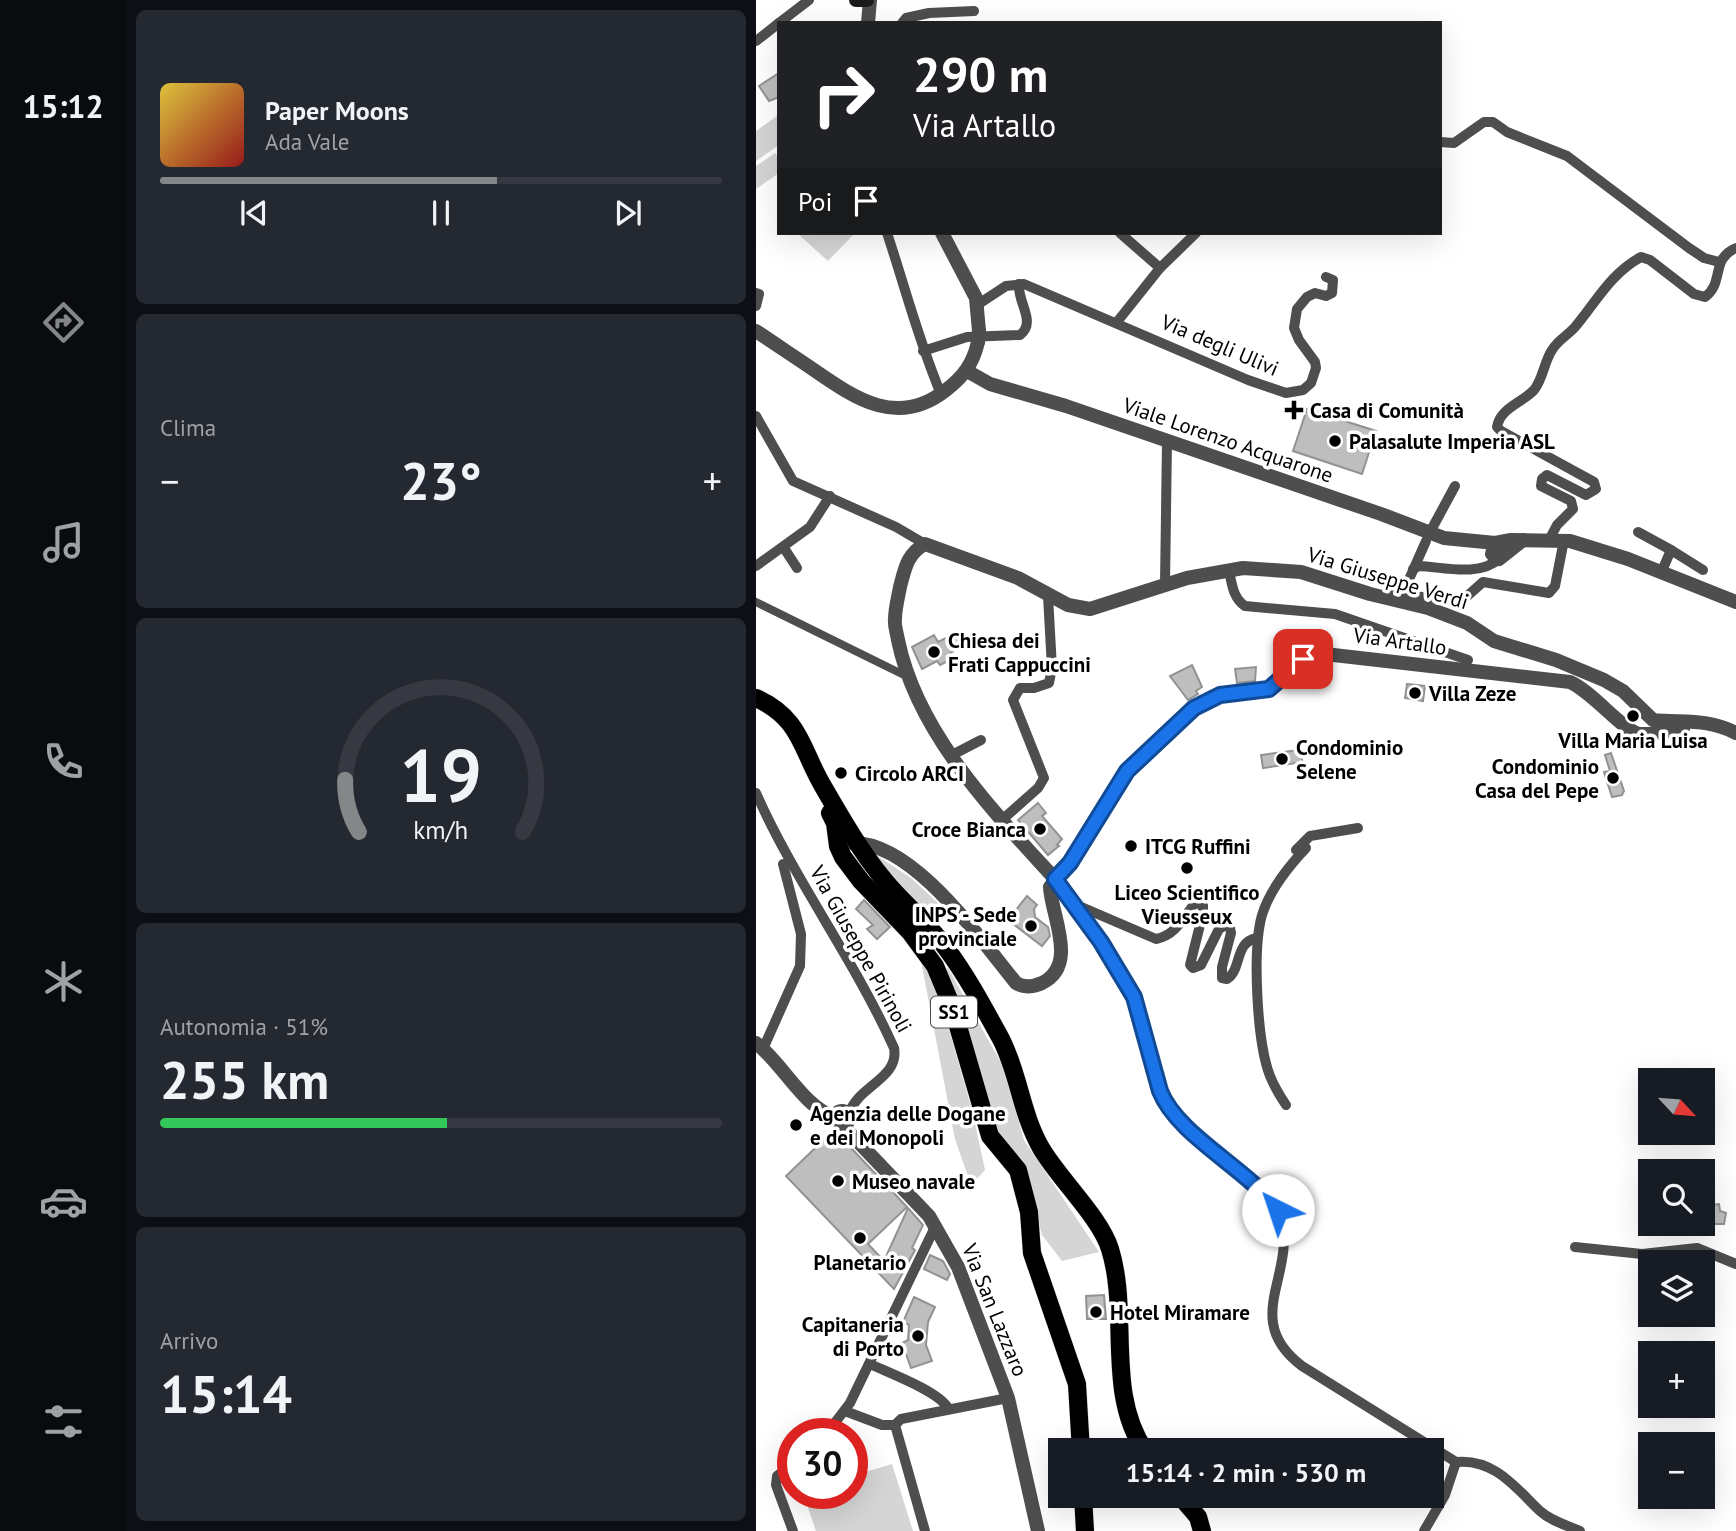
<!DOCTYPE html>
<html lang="it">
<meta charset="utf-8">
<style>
body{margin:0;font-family:"PT Sans",sans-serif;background:#242831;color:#f1f3f6;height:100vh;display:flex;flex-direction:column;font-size:26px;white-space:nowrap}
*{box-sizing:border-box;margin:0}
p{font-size:23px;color:#9ea1a6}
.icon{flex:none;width:38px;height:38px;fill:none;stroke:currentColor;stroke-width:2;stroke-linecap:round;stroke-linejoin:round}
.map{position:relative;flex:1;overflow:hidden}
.side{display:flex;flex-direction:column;gap:10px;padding:10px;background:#0d0f14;width:630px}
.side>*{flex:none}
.hud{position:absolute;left:21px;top:21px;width:665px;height:214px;border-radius:0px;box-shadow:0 7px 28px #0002;background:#202124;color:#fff;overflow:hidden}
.needle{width:46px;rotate:116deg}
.tools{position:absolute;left:882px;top:1068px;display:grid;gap:14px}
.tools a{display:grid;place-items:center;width:77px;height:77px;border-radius:0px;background:#171b24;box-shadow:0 7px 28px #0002;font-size:35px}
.speed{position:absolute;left:21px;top:1418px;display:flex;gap:14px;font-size:35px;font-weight:700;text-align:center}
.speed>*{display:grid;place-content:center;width:91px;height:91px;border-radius:50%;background:#171b24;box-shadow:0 7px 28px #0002;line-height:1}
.speed .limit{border:10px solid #d22;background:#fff;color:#111}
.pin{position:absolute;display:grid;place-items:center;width:60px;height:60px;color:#fff;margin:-30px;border-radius:14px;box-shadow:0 4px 10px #0006}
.me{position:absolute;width:77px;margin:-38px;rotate:319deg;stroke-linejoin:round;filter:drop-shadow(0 0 5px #0008)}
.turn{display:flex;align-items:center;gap:24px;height:147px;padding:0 21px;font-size:32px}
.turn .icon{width:91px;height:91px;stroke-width:2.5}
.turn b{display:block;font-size:49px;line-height:60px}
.then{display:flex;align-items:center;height:66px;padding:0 21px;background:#0003;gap:14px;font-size:26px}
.big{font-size:52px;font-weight:600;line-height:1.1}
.side .tile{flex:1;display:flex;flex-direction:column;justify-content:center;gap:10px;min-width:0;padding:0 24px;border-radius:10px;background:#242831}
.side .dial{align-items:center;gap:0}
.dial svg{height:182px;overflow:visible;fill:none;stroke:#363941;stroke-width:7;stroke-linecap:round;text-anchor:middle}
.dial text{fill:#f1f3f6;stroke:none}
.song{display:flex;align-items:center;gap:21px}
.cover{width:84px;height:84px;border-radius:10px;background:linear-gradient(135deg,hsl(50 70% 55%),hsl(0 70% 35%))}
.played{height:7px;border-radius:4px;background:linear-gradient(90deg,#858687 60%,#363941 60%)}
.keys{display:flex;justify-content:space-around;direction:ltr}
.heat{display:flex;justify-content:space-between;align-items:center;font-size:38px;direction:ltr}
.charge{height:10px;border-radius:5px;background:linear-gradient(90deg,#34c759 51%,#363941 0)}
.trip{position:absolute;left:292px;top:1438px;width:396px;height:70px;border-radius:0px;background:#171b24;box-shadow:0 7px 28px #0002;font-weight:600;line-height:70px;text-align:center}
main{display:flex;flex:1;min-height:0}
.tabs{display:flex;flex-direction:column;width:126px;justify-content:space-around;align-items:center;background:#090b0e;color:#9ea1a6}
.tabs .icon{width:49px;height:49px}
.tabs .current{color:#858687}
.tabs b{font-size:32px;color:#f1f3f6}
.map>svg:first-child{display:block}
.green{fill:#d5d5d5}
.building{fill:#bebebe;stroke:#929292;stroke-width:2}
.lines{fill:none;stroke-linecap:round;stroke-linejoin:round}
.primary-casing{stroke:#dbdbdb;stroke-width:19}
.pedestrian{stroke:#4e4e4e;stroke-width:8}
.minor{stroke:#4e4e4e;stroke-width:10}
.tertiary{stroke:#4e4e4e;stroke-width:14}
.secondary{stroke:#1b1b1b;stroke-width:14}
.primary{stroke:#000;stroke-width:18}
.tertiary-bridge{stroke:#4e4e4e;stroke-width:14}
.route-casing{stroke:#114b97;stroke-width:18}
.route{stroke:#1a73e8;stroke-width:12}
.poi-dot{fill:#000;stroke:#fff;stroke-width:2.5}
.labels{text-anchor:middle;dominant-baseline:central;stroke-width:7;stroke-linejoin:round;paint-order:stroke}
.shield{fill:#fff;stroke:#4c4c4c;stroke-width:2}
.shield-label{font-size:19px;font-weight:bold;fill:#000}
.street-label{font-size:21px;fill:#000;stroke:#fff}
.poi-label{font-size:21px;font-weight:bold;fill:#000;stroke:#fff;text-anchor:start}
</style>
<main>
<nav class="tabs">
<b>15:12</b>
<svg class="icon current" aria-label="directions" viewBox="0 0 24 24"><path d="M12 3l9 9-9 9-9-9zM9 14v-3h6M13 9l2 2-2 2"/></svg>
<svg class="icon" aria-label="music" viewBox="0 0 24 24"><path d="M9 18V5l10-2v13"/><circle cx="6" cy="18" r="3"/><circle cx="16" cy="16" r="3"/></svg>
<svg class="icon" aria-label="phone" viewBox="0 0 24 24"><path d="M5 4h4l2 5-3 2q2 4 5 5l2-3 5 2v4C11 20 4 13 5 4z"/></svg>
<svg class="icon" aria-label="climate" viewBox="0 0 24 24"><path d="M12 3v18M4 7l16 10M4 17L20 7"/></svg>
<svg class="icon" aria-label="car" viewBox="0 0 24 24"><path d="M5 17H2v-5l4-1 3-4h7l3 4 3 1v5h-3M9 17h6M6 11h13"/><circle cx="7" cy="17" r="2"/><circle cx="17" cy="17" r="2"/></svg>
<svg class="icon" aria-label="filters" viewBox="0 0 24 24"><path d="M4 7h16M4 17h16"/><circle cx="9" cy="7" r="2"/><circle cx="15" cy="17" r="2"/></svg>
</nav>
<section class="side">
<div class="tile">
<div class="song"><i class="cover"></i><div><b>Paper Moons</b><p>Ada Vale</p></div></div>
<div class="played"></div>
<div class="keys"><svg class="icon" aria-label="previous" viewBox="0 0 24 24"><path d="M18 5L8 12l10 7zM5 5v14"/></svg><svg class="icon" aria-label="pause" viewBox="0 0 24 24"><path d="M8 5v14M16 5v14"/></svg><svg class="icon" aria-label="next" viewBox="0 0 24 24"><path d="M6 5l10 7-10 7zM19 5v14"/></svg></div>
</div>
<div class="tile"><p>Clima</p>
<div class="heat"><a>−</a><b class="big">23°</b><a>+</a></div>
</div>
<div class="tile dial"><svg viewBox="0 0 100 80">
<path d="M14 69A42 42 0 1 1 86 69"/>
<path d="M14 69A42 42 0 0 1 8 46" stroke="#858687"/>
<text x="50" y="56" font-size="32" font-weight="700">19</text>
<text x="50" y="72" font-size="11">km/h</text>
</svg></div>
<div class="tile"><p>Autonomia · 51%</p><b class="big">255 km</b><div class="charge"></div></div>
<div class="tile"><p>Arrivo</p><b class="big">15:14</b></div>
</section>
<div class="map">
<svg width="980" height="1531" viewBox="0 0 980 1531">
<rect width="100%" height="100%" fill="#fff"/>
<!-- green -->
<g class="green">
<polygon points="21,116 23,145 0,161 0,131"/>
<polygon points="19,153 23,159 23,173 0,189 0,166"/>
<polygon points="41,233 99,233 72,261"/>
<polygon points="117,853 155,878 193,913 180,926"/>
<polygon points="165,961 169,963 187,1008 217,1114 229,1170 215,1185 199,1139"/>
<polygon points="192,968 248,1068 268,1140 343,1252 306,1261 286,1235 271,1176 242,1139 186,971"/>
<polygon points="136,1464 157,1531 60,1531 47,1493 96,1493 96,1476"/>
</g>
<!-- building -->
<g class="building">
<polygon points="23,73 23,97 13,101 3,86"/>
<polygon points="551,409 620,431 606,474 537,451"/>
<polygon points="200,633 206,646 191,655 194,660 184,665 181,661 166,669 156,647 178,635 182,642"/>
<polygon points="436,665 446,687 440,691 442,694 432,700 414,676"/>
<polygon points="500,667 499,681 481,683 479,669"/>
<polygon points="651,684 669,686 667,701 649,698"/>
<polygon points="542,750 547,762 507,768 505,755"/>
<polygon points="855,753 868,791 866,795 856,797 848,772 854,771 849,755"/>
<polygon points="282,803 290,813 286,816 306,839 301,845 303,846 292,855 262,820"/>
<polygon points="271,896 281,905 278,909 279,917 292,927 294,936 286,946 252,920"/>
<polygon points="108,900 134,927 121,939 111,929 117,925 100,909"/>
<polygon points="78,1130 151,1207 112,1244 128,1261 152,1208 167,1225 156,1248 159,1250 138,1289 30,1176"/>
<polygon points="963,1204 964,1211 970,1213 968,1224 950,1224 947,1206"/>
<polygon points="174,1255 187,1261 194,1274 191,1280 168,1269"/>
<polygon points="348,1295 350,1319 331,1319 330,1296"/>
<polygon points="158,1297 179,1307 172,1322 170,1345 176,1361 155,1368 146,1343 152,1340 153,1325 147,1322"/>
</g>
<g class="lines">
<defs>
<g id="primary">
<path d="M0,698C46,719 45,750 68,788C87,821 105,852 129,881C148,904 172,923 190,948C211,976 228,1008 245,1039C263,1074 265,1113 285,1148C303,1179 344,1217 354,1249C374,1313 349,1393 389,1451"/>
<polyline points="74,813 79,823 82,846 87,857 105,881 154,932 179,966 197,1009 234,1136 262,1170 273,1212 276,1253 321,1384 325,1451"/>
<polyline points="327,1496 329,1531"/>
<polyline points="424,1496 442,1517 446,1531"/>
</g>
</defs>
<!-- primary casing -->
<use href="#primary" class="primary-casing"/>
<!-- pedestrian -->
<polyline class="pedestrian" points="0,602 152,677"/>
<!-- minor -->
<g class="minor">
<polyline points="23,23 53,0"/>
<polyline points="146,23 150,18 173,13 218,11"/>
<polyline points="0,41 23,23"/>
<polyline points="684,142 698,143 728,122 737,122 751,132 811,156 933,248 948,258 963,262"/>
<path d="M131,233C149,287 163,342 185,394"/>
<polyline points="364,233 404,268"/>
<polyline points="0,293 3,294 0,306"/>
<polyline points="221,305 250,286 268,284 492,380 530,393 547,390 555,383 560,368 559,362 543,340 538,328 541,309 551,297 559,293 570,296 576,293 577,280 570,277"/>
<polyline points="361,322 404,268 440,233"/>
<path d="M167,351L211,337L264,335C281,322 261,302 263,284"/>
<polyline points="0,416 37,481 140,527 169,544"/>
<polyline points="882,532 915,550"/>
<polyline points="673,534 699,486"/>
<path d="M793,540L801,525L817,509L815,501L785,486L786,479L791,475L830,495L840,489L838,482L745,431L741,427C744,408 766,403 778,390C787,379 788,362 796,350C802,340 811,336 819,327C840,302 855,273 885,257L894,260L938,294L949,297C969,282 954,259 980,248"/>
<polyline points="28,548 41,568"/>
<polyline points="0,566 54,527 74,496"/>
<path d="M657,569L663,566C687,567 723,577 743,559"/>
<path d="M473,571C476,584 477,598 489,606L579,614L712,660"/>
<polyline points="905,573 915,550 947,570"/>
<polyline points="409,585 411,441"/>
<polyline points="631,593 702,601 709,598 727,582 793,593 799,586 808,540"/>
<polyline points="647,593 670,541"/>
<polyline points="196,755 225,740"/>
<path d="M0,793C39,881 98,959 138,1048C144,1079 99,1087 93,1115"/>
<polyline points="247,819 282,788 288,778 257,700 264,688 278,688 293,683 296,668 292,596"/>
<polyline points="540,850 554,836 602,828"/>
<path d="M299,879L345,942L378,997L404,1091C418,1129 465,1154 495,1181C505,1190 518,1200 523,1213C545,1271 482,1318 546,1366L700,1462L689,1495L668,1531"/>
<path d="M316,903L400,939C420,935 427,918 439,903L447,905V913L434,965L437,968L445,965L463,929L469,925L474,928L475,933L466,967V978L471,979C486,970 478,942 501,938"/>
<polyline points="7,1049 44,966 45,934 27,864"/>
<path d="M530,1105C524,1096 518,1086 514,1076C501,1043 496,950 506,915C514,889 532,867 550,848"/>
<polyline points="819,1247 886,1254 941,1248 980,1264"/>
<path d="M114,1364C133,1373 182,1391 192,1408"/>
<polyline points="89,1411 126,1425 139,1425 145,1419 252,1398"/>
<polyline points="139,1425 169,1531"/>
<polyline points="71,1433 94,1403 180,1225"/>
<path d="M700,1462C738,1458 760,1488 784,1511C795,1521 810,1525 824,1531"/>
<polyline points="37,1531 20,1485 21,1476 37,1464"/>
</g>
<!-- tertiary -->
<g class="tertiary">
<polyline points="112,23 114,0"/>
<polyline points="186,233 220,298 223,331"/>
<path d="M0,331C19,344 39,357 58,370C100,399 142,428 190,390C207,377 217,364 222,342"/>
<polyline points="211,371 234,384 310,406 625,514 688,538 739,543 755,540 814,541 872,559 980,602"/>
<polyline points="739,543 736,554 743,559 767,540"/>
<path d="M95,843C156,840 224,939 260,983C268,988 277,987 286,983C323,965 295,915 294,887L314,863L371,771L437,708L464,695L514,689L547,659L560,653L814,682C837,692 868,732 884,734C898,735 913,730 927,729"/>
<path d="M299,879C237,811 161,733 142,640C141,633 138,626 139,619C139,609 142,598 144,587C149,568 151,554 169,544L262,578L312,605L334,609L431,578L487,568L545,572L614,594L672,608L711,623L738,641L800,660L848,680L867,691L897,720C927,723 952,718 980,733"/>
<path d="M0,1043C26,1063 49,1109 79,1117"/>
<circle cx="86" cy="1118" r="7"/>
<polyline points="86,1125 173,1216 202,1267 252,1398 282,1531"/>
</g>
<!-- secondary -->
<polyline class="secondary" points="100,0 111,0"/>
<!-- primary -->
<use href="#primary" class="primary"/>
<!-- tertiary-bridge -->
<polyline class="tertiary-bridge" points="222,342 223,331"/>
</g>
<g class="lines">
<defs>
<path id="route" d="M522,1210C491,1168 422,1136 404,1091L378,997L345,942L299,879L314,863L371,771L438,708L464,695L513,689L547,659"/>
</defs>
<!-- route casing -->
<use href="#route" class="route-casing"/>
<!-- route -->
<use href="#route" class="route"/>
</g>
<!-- markers -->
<g class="poi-dot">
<path d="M534.5 399.5h7v7h7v7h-7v7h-7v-7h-7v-7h7z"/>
<circle cx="579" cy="441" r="7"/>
<circle cx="178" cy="652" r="7"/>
<circle cx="659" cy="693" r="7"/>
<circle cx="877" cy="716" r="7"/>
<circle cx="526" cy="759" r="7"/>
<circle cx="85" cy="773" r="7"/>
<circle cx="857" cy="778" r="7"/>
<circle cx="284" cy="829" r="7"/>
<circle cx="375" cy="846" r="7"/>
<circle cx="431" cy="868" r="7"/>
<circle cx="275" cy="926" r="7"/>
<circle cx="40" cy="1125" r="7"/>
<circle cx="82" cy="1181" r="7"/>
<circle cx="104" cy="1238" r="7"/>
<circle cx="340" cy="1312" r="7"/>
<circle cx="162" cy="1336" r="7"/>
</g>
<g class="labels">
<!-- shield labels -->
<rect class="shield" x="175" y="996.5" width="46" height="31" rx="5"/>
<g class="shield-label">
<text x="198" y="1012">SS1</text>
</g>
<!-- street labels -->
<g class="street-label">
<text transform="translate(464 345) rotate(23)">Via degli Ulivi</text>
<text transform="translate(472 440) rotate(19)">Viale Lorenzo Acquarone</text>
<text transform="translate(632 578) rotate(17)">Via Giuseppe Verdi</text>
<text transform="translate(644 641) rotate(8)">Via Artallo</text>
<text transform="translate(105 949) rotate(61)">Via Giuseppe Pirinoli</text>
<text transform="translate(239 1310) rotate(68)">Via San Lazzaro</text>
</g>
<!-- poi labels -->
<g class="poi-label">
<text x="554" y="410">Casa di Comunità</text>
<text x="593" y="441">Palasalute Imperia ASL</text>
<text x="192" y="640">Chiesa dei<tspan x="192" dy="24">Frati Cappuccini</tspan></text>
<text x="673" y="693">Villa Zeze</text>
<text x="877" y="740" text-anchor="middle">Villa Maria Luisa</text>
<text x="540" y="747">Condominio<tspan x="540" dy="24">Selene</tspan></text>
<text x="843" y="766" text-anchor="end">Condominio<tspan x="843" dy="24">Casa del Pepe</tspan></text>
<text x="99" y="773">Circolo ARCI</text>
<text x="270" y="829" text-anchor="end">Croce Bianca</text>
<text x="389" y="846">ITCG Ruffini</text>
<text x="431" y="892" text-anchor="middle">Liceo Scientifico<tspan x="431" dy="24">Vieusseux</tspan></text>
<text x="261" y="914" text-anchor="end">INPS - Sede<tspan x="261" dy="24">provinciale</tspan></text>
<text x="54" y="1113">Agenzia delle Dogane<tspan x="54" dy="24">e dei Monopoli</tspan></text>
<text x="96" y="1181">Museo navale</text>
<text x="104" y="1262" text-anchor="middle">Planetario</text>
<text x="354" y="1312">Hotel Miramare</text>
<text x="148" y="1324" text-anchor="end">Capitaneria<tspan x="148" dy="24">di Porto</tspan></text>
</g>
</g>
</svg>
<div class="tools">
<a><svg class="needle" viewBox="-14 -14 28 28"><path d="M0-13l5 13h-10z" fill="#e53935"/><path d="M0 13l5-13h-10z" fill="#9ea1a6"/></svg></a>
<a><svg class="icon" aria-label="search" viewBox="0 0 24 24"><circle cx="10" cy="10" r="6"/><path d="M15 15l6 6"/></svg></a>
<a><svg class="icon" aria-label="layers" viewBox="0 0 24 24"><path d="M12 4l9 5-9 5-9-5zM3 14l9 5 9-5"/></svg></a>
<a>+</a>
<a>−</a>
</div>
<div class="speed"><div class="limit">30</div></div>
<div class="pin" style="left:547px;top:659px;background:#d93025"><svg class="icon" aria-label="arrive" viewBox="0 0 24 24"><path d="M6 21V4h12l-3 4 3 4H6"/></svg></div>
<svg class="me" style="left:522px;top:1210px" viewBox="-20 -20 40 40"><circle r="19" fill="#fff"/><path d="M0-13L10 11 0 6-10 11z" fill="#1a73e8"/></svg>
<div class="trip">15:14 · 2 min · 530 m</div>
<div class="hud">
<div class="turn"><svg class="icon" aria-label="right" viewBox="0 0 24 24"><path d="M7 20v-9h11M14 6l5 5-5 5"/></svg><div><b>290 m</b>Via Artallo</div></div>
<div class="then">Poi<svg class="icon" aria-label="arrive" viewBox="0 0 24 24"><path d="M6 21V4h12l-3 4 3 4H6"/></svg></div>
</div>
</div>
</main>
